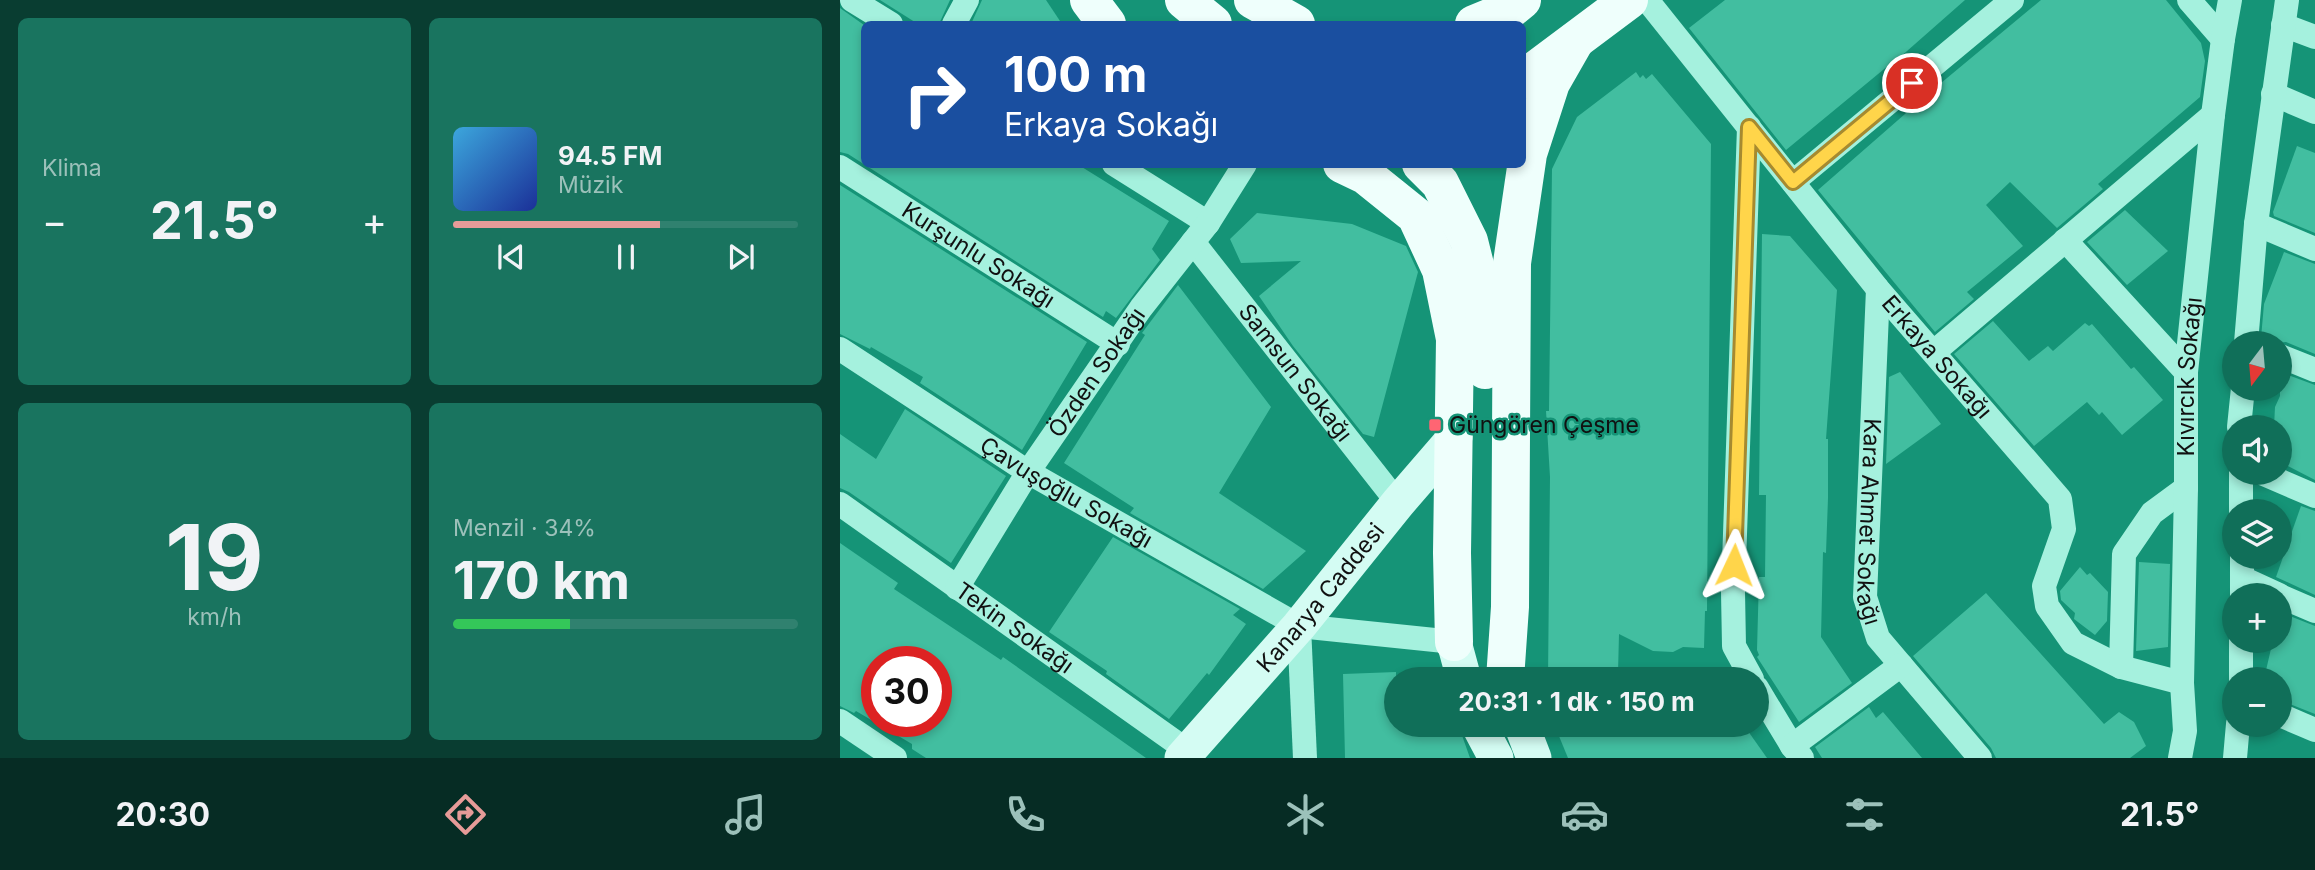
<!DOCTYPE html>
<html lang="tr">
<meta charset="utf-8">
<style>
body{margin:0;font-family:Inter,sans-serif;background:#19745f;color:#f1f3f6;height:100vh;display:flex;flex-direction:column;font-size:26px;white-space:nowrap}
*{box-sizing:border-box;margin:0}
p{font-size:23px;color:#9cc1ba}
.icon{flex:none;width:38px;height:38px;fill:none;stroke:currentColor;stroke-width:2;stroke-linecap:round;stroke-linejoin:round}
.map{position:relative;flex:1;overflow:hidden}
.details{display:flex;flex-direction:column;gap:18px;padding:18px;background:#093d31;width:840px}
.details>*{flex:none}
.banner{position:absolute;left:21px;top:21px;width:665px;height:147px;border-radius:10px;box-shadow:0 4px 10px #0003;background:#1a4fa0;color:#fff;overflow:hidden}
.needle{width:46px;rotate:196deg}
.tools{position:absolute;left:1382px;top:331px;display:grid;gap:14px}
.tools a{display:grid;place-items:center;width:70px;height:70px;border-radius:50%;background:#106f59;box-shadow:0 4px 10px #0003;font-size:35px}
.speed{position:absolute;left:21px;top:646px;display:flex;gap:14px;font-size:35px;font-weight:700;text-align:center}
.speed>*{display:grid;place-content:center;width:91px;height:91px;border-radius:50%;background:#106f59;box-shadow:0 4px 10px #0003;line-height:1}
.speed .limit{border:10px solid #d22;background:#fff;color:#111}
.pin{position:absolute;display:grid;place-items:center;width:60px;height:60px;color:#fff;margin:-30px;border:4px solid #fff;border-radius:50%;box-shadow:0 2px 7px #0007}
.me{position:absolute;width:77px;margin:-38px;rotate:2deg;stroke-linejoin:round;filter:drop-shadow(0 0 5px #0008)}
.turn{display:flex;align-items:center;gap:24px;height:147px;padding:0 28px;font-size:32px}
.turn .icon{width:91px;height:91px;stroke-width:2.5}
.turn b{display:block;font-size:49px;line-height:60px}
.big{font-size:52px;font-weight:700;line-height:1.1}
.details .card{flex:1;display:flex;flex-direction:column;justify-content:center;gap:10px;min-width:0;padding:0 24px;border-radius:10px;background:#19745f}
.details .dial{align-items:center;gap:0}
.dial b{font-size:91px;line-height:1}
.song{display:flex;align-items:center;gap:21px}
.cover{width:84px;height:84px;border-radius:10px;background:linear-gradient(135deg,hsl(200 70% 55%),hsl(230 70% 35%))}
.played{height:7px;border-radius:4px;background:linear-gradient(90deg,#e69b98 60%,#30816f 60%)}
.keys{display:flex;justify-content:space-around;direction:ltr}
.heat{display:flex;justify-content:space-between;align-items:center;font-size:38px;direction:ltr}
.charge{height:10px;border-radius:5px;background:linear-gradient(90deg,#34c759 34%,#30816f 0)}
.details .tiles{flex:1;display:grid;gap:18px;grid-template-columns:repeat(2,1fr)}
.trip{position:absolute;left:544px;top:667px;width:385px;height:70px;border-radius:35px;background:#106f59;box-shadow:0 4px 10px #0003;font-weight:700;line-height:70px;text-align:center}
.tab-bar{display:flex;height:112px;justify-content:space-around;align-items:center;background:#062c24;color:#9cc1ba}
.tab-bar .icon{width:49px;height:49px}
.tab-bar .current{color:#e69b98}
.tab-bar b{font-size:32px;color:#f1f3f6}
main{display:flex;flex:1;min-height:0}
.map>svg:first-child{display:block}
.building{fill:#42bea0;fill-rule:evenodd}
.lines{fill:none;stroke-linecap:round;stroke-linejoin:round}
.street{stroke:#a5f1de;stroke-width:24}
.secondary{stroke:#d4fcf3;stroke-width:35}
.primary{stroke:#effffc;stroke-width:38}
.route-casing{stroke:#a68a30;stroke-width:18}
.route{stroke:#ffd54a;stroke-width:12}
.poi-dot{fill:#ff6573;stroke:#159477;stroke-width:2.5}
.labels{text-anchor:middle;dominant-baseline:central;stroke-width:5;stroke-linejoin:round;paint-order:stroke}
.street-label{font-size:23px;fill:#111;stroke:#159477}
.poi-label{font-size:23px;fill:#111;stroke:#159477;text-anchor:start}
</style>
<main>
<section class="details">
<div class="tiles">
<div class="card"><p>Klima</p>
<div class="heat"><a>−</a><b class="big">21.5°</b><a>+</a></div>
</div>
<div class="card">
<div class="song"><i class="cover"></i><div><b>94.5 FM</b><p>Müzik</p></div></div>
<div class="played"></div>
<div class="keys"><svg class="icon" aria-label="previous" viewBox="0 0 24 24"><path d="M18 5L8 12l10 7zM5 5v14"/></svg><svg class="icon" aria-label="pause" viewBox="0 0 24 24"><path d="M8 5v14M16 5v14"/></svg><svg class="icon" aria-label="next" viewBox="0 0 24 24"><path d="M6 5l10 7-10 7zM19 5v14"/></svg></div>
</div>
<div class="card dial"><b>19</b><p>km/h</p></div>
<div class="card"><p>Menzil · 34%</p><b class="big">170 km</b><div class="charge"></div></div>
</div>
</section>
<div class="map">
<svg width="1475" height="758" viewBox="0 0 1475 758">
<rect width="100%" height="100%" fill="#159477"/>
<!-- building -->
<g class="building">
<polygon points="40,0 110,0 99,24 78,24"/>
<polygon points="142,0 206,0 222,24 131,24"/>
<polygon points="885,0 1125,0 1050,66 1049,65 946,150 849,28"/>
<polygon points="1201,0 1326,0 1361,43 1365,61 1360,97 1258,184 1263,189 1217,228 1170,182 1146,205 1183,246 1127,292 1134,299 1095,332 978,190 1089,93"/>
<polygon points="0,8 24,25 24,164 237,164 329,221 312,249 320,260 276,318 266,311 263,317 8,154 0,152"/>
<polygon points="796,72 800,78 803,75 806,79 812,74 871,144 867,611 865,611 864,648 843,647 833,652 813,651 779,634 778,673 748,679 708,679 710,477 706,411 709,411 712,169 737,117"/>
<polygon points="1457,146 1475,153 1475,233 1434,216 1433,212"/>
<polygon points="0,185 247,342 182,450 80,383 83,377 31,347 30,349 0,334"/>
<polygon points="1285,210 1328,251 1287,285 1247,242"/>
<polygon points="417,213 512,224 566,246 578,272 534,437 523,434 453,346 419,296 461,261 401,263 390,239"/>
<polygon points="922,234 950,236 997,290 986,439 988,439 988,498 986,553 983,552 981,637 1012,683 959,722 917,657 919,655 917,650 919,577 925,577 926,495 919,495"/>
<polygon points="1444,252 1475,264 1475,354 1446,342 1434,343 1421,338 1424,304"/>
<polygon points="338,285 431,407 379,493 466,551 423,589 290,513 294,508 224,463 305,335 302,333"/>
<polygon points="1153,321 1189,361 1208,346 1213,351 1245,323 1249,326 1252,324 1291,369 1294,367 1323,400 1282,435 1262,412 1259,415 1247,402 1194,446 1114,354"/>
<polygon points="1060,372 1101,424 1046,464 1049,377"/>
<polygon points="1440,372 1475,385 1475,480 1440,462 1440,427 1434,427 1435,407 1440,396"/>
<polygon points="65,409 166,476 111,563 9,492 0,488 0,434 36,459"/>
<polygon points="1461,506 1475,511 1475,595 1436,577"/>
<polygon points="273,537 400,609 393,615 406,624 369,675 367,673 329,719 266,674 267,671 209,632"/>
<path d="M0,543L58,583L54,589L161,660L163,657L306,758H86L72,749V744L16,711L14,713L0,706ZM37,662H96V721H37Z"/>
<polygon points="1299,562 1330,564 1328,647 1296,651"/>
<polygon points="1240,567 1247,575 1250,573 1268,592 1267,621 1255,635 1234,619 1235,613 1221,600 1220,591"/>
<polygon points="1146,593 1264,724 1279,712 1294,722 1306,746 1290,758 1156,758 1151,748 1073,656"/>
<polygon points="1440,612 1475,626 1475,714 1440,700 1440,679 1424,679 1433,640 1440,640"/>
<polygon points="556,672 556,724 618,724 630,758 505,758 503,674"/>
<polygon points="1029,707 1036,718 1043,712 1082,758 982,758 975,747"/>
<polygon points="714,724 903,724 927,758 728,758"/>
</g>
<g class="lines">
<!-- street -->
<g class="street">
<polyline points="12,0 51,24"/>
<path id="s1" d="M807,0L1038,289L1220,499L1224,529L1204,586L1207,606L1233,643L1281,667L1342,683"/>
<polyline points="1349,0 1383,39"/>
<polyline points="114,24 127,0"/>
<polyline points="1443,25 1475,37"/>
<polyline points="1433,94 1475,112"/>
<polyline points="909,127 893,592 894,646 912,679"/>
<polyline points="274,164 368,223"/>
<path id="s2" d="M0,167L278,344"/>
<polyline points="953,182 1172,0"/>
<polyline points="1416,224 1475,249"/>
<polyline points="1225,240 1346,372"/>
<path id="s3" d="M353,242L558,503"/>
<path id="s4" d="M1038,289L1025,597L1038,638L1140,758"/>
<polyline points="1406,343 1416,224 1447,0"/>
<path id="s5" d="M0,349L188,472L459,626L614,642"/>
<polyline points="1094,352 1373,115"/>
<polyline points="1440,356 1475,370"/>
<polyline points="1399,427 1403,388"/>
<polyline points="1401,472 1401,511"/>
<polyline points="1419,472 1475,496"/>
<path id="s6" d="M0,504L348,751"/>
<polyline points="1402,556 1402,594"/>
<polyline points="1402,578 1439,595"/>
<path id="s7" d="M117,588L188,472L301,308L368,223L405,164"/>
<polyline points="1440,596 1475,611"/>
<polyline points="459,626 465,758"/>
<polyline points="1281,667 1284,554 1312,513 1346,488"/>
<polyline points="1401,679 1401,640"/>
<polyline points="917,688 952,746 962,758"/>
<polyline points="1440,715 1475,730"/>
<polyline points="0,721 55,758"/>
<polyline points="952,746 1061,665"/>
<path id="s8" d="M1340,758L1345,731L1342,683L1346,488V372L1373,115L1383,39L1390,0"/>
<polyline points="1395,758 1398,724"/>
</g>
<!-- secondary -->
<g class="secondary">
<polyline points="614,642 624,679"/>
<polyline points="638,724 656,758"/>
<polyline points="681,724 694,758"/>
<path id="s9" d="M342,758L459,626L558,503L615,437"/>
</g>
<!-- primary -->
<g class="primary">
<polyline points="249,0 267,24"/>
<polyline points="344,0 373,24"/>
<polyline points="413,0 456,24"/>
<polyline points="634,24 671,9 682,0"/>
<polyline points="682,80 789,0"/>
<polyline points="502,164 525,175 576,216 601,270 615,339 612,553 614,642"/>
<polyline points="581,164 600,183 629,241 644,301 645,370"/>
<polyline points="665,679 670,607 672,263 688,154 711,83 735,41"/>
</g>
</g>
<g class="lines">
<defs>
<polyline id="route" points="894,565 909,127 953,182 1072,83"/>
</defs>
<!-- route casing -->
<use href="#route" class="route-casing"/>
<!-- route -->
<use href="#route" class="route"/>
</g>
<!-- markers -->
<rect class="poi-dot" x="588" y="418" width="14" height="14" rx="3.5"/>
<g class="labels">
<!-- street labels -->
<g class="street-label">
<text stroke="none"><textPath href="#s2" startOffset="164">Kurşunlu Sokağı</textPath></text>
<text stroke="none"><textPath href="#s1" startOffset="460">Erkaya Sokağı</textPath></text>
<text stroke="none"><textPath href="#s7" startOffset="257">Özden Sokağı</textPath></text>
<text stroke="none"><textPath href="#s3" startOffset="166">Samsun Sokağı</textPath></text>
<text stroke="none"><textPath href="#s8" startOffset="382">Kıvırcık Sokağı</textPath></text>
<text stroke="none"><textPath href="#s5" startOffset="268">Çavuşoğlu Sokağı</textPath></text>
<text stroke="none"><textPath href="#s4" startOffset="233">Kara Ahmet Sokağı</textPath></text>
<text stroke="none"><textPath href="#s9" startOffset="212">Kanarya Caddesi</textPath></text>
<text stroke="none"><textPath href="#s6" startOffset="214">Tekin Sokağı</textPath></text>
</g>
<!-- poi labels -->
<g class="poi-label">
<text x="609" y="425">Güngören Çeşme</text>
</g>
</g>
</svg>
<div class="tools">
<a><svg class="needle" viewBox="-14 -14 28 28"><path d="M0-13l5 13h-10z" fill="#e53935"/><path d="M0 13l5-13h-10z" fill="#9cc1ba"/></svg></a>
<a><svg class="icon" aria-label="sound" viewBox="0 0 24 24"><path d="M4 9h4l5-4v14l-5-4H4zM17 9q2 3 0 6"/></svg></a>
<a><svg class="icon" aria-label="layers" viewBox="0 0 24 24"><path d="M12 4l9 5-9 5-9-5zM3 14l9 5 9-5"/></svg></a>
<a>+</a>
<a>−</a>
</div>
<div class="speed"><div class="limit">30</div></div>
<div class="pin" style="left:1072px;top:83px;background:#d93025"><svg class="icon" aria-label="arrive" viewBox="0 0 24 24"><path d="M6 21V4h12l-3 4 3 4H6"/></svg></div>
<svg class="me" style="left:894px;top:565px" viewBox="-20 -20 40 40"><path d="M0-17L14 15 0 8-14 15z" fill="#ffd54a" stroke="#fff" stroke-width="4"/></svg>
<div class="trip">20:31 · 1 dk · 150 m</div>
<div class="banner">
<div class="turn"><svg class="icon" aria-label="right" viewBox="0 0 24 24"><path d="M7 20v-9h11M14 6l5 5-5 5"/></svg><div><b>100 m</b>Erkaya Sokağı</div></div>
</div>
</div>
</main>
<nav class="tab-bar">
<b>20:30</b>
<svg class="icon current" aria-label="directions" viewBox="0 0 24 24"><path d="M12 3l9 9-9 9-9-9zM9 14v-3h6M13 9l2 2-2 2"/></svg>
<svg class="icon" aria-label="music" viewBox="0 0 24 24"><path d="M9 18V5l10-2v13"/><circle cx="6" cy="18" r="3"/><circle cx="16" cy="16" r="3"/></svg>
<svg class="icon" aria-label="phone" viewBox="0 0 24 24"><path d="M5 4h4l2 5-3 2q2 4 5 5l2-3 5 2v4C11 20 4 13 5 4z"/></svg>
<svg class="icon" aria-label="climate" viewBox="0 0 24 24"><path d="M12 3v18M4 7l16 10M4 17L20 7"/></svg>
<svg class="icon" aria-label="car" viewBox="0 0 24 24"><path d="M5 17H2v-5l4-1 3-4h7l3 4 3 1v5h-3M9 17h6M6 11h13"/><circle cx="7" cy="17" r="2"/><circle cx="17" cy="17" r="2"/></svg>
<svg class="icon" aria-label="filters" viewBox="0 0 24 24"><path d="M4 7h16M4 17h16"/><circle cx="9" cy="7" r="2"/><circle cx="15" cy="17" r="2"/></svg>
<b>21.5°</b>
</nav>
